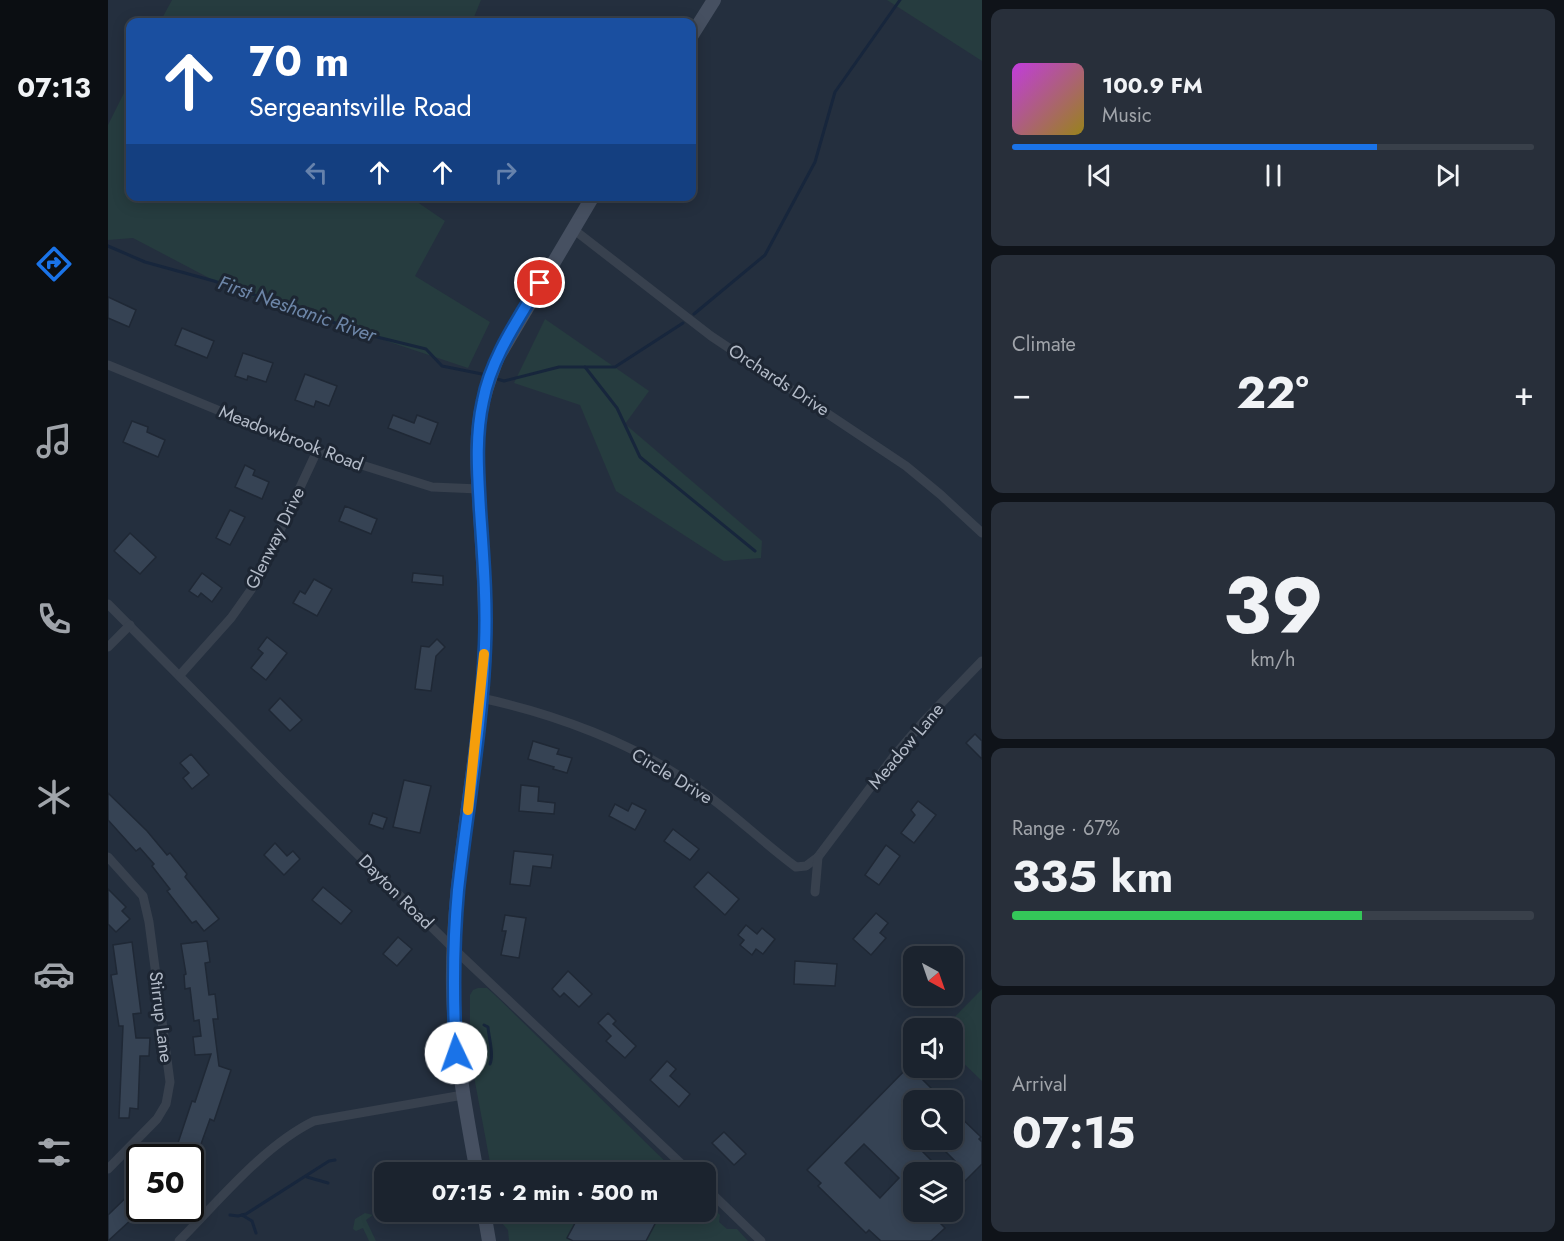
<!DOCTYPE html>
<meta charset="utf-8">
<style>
body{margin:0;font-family:Jost,sans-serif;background:#282f3a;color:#f1f3f6;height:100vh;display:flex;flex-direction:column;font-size:22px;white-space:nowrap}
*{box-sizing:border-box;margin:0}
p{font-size:20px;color:#a0a4aa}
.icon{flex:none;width:33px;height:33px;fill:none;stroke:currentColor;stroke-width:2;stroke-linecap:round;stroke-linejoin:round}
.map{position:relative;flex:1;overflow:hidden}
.side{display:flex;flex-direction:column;gap:9px;padding:9px;background:#0f1319;width:582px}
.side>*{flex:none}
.top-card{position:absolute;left:18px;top:18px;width:570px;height:183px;border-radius:12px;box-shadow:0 3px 15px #0003,0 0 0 2px #39404a;background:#1a4fa0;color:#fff;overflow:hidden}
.needle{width:39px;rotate:140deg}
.tools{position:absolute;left:795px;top:946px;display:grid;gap:12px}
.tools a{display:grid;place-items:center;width:60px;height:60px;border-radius:12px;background:#1b232e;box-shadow:0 3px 15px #0003,0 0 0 2px #39404a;font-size:30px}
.speed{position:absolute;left:18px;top:1144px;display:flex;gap:12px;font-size:30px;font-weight:700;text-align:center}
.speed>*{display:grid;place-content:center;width:78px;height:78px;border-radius:50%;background:#1b232e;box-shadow:0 3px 15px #0003,0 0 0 2px #39404a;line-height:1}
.speed .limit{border:3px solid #111;border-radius:9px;background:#fff;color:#111}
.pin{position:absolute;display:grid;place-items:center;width:51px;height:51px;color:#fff;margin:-26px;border:3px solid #fff;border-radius:50%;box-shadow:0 2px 6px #0007}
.me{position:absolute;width:66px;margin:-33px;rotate:357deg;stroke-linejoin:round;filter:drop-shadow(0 0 4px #0008)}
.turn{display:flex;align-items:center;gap:21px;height:126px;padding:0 24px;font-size:27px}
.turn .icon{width:78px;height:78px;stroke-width:2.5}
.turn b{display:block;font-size:42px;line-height:51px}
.lanes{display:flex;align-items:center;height:57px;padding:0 24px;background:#0003;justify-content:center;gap:30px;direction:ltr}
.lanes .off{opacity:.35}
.big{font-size:45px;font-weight:700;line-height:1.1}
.side .card{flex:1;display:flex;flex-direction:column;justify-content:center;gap:9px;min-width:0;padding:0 21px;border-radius:12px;background:#282f3a}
.side .dial{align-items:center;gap:0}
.dial b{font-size:78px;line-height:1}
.song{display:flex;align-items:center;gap:18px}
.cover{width:72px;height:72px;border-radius:9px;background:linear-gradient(135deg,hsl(290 70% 55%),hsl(50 70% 35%))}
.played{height:6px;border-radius:3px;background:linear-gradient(90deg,#1a73e8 70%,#39404a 70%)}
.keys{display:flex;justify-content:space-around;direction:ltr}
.heat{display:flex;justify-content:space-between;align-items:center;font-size:33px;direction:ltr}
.charge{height:9px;border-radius:4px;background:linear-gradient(90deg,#34c759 67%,#39404a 0)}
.trip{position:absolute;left:266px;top:1162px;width:342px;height:60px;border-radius:12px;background:#1b232e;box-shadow:0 3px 15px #0003,0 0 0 2px #39404a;font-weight:700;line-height:60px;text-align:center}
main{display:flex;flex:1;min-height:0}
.dock{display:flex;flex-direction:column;width:108px;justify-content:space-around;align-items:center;background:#0b0e12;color:#a0a4aa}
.dock .icon{width:42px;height:42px}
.dock .active{color:#1a73e8}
.dock b{font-size:27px;color:#f1f3f6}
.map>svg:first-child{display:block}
.green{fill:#263c3f}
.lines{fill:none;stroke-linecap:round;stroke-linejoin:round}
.stream{stroke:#17263c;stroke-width:3}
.building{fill:#364354;stroke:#1f2835;stroke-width:1.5;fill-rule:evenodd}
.street{stroke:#38414e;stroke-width:9}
.secondary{stroke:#465061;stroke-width:14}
.route-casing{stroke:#114b97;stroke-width:15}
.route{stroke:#1a73e8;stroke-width:10}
.slow{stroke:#f59e0b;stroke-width:10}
.labels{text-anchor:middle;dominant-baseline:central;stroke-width:6;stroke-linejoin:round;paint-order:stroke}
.street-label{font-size:18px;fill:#b4bcc9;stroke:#1d2633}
.water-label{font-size:20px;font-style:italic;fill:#6d86a8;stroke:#1d2633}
</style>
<main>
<nav class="dock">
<b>07:13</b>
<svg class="icon active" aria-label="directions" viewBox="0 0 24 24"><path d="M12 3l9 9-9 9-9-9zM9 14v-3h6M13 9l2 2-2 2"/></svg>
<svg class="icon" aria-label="music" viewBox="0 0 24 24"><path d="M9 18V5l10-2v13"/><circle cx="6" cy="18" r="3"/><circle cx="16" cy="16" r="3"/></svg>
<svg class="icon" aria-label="phone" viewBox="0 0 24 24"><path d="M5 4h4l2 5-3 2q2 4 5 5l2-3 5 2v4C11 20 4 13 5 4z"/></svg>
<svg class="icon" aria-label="climate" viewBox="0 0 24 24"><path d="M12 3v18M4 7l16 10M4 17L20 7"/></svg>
<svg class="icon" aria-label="car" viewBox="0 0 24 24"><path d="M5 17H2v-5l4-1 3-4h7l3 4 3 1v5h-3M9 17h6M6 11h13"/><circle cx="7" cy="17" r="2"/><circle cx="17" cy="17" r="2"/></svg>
<svg class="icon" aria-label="filters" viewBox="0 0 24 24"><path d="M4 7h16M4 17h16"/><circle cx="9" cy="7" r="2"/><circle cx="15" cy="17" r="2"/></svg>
</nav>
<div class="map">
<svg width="874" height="1241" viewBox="0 0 874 1241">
<rect width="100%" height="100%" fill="#242f3e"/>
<!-- green -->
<g class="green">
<polygon points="64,0 373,0 364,22 52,22"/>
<polygon points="779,0 874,0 874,61"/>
<polygon points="22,81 22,196 302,197 337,221 307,276 382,322 360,368 122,289 25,238 0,240 0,125"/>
<polygon points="437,319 541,391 517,424 654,541 653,558 616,561 508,491 472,405 406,383"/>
<polygon points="370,988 379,988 390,998 569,1173 384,1173 362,1055 362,995 365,990"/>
<polygon points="874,989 874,1081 845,1053 844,1029 835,1029"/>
<polygon points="597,1200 612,1215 611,1222 619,1229 629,1229 640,1241 401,1241 400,1230 393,1222 391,1212 597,1212"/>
<polygon points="257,1213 265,1215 258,1220 268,1241 261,1241 255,1228 248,1231 245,1229 247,1219"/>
</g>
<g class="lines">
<!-- stream -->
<g class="stream">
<polyline points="0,246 37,262 106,281 265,336 318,349 334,366 374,374"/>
<polyline points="586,314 657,255 707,162 727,92 792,0"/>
<polyline points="477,367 509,408 532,457 647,551"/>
<polyline points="389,379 396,381 451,367 507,367 575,323"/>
<path d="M376,1025L380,1027C381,1039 386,1054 382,1064"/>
<polyline points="199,1177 220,1183"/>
<polyline points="122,1215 130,1216 138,1214 221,1161 227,1160"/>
<polyline points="134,1215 144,1221 148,1233"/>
</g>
</g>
<!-- building -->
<g class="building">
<polygon points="0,297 28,310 21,327 0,318"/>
<polygon points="74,328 106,341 99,358 67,345"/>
<polygon points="135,353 165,363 158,382 140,376 139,380 127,376"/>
<polygon points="197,374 229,386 221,406 208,401 206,407 187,400"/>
<polygon points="285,415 306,423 309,415 330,423 322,444 280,428"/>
<polygon points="24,421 40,427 39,432 57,440 50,457 15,442"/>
<polygon points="137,465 147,470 145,475 161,482 154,499 127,487"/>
<polygon points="237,506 269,519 263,534 231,521"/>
<polygon points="122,510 137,517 122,545 108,538"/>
<polygon points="22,533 48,557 32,574 6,551"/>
<polygon points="94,573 114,588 104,602 93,593 90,597 81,591"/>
<polygon points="305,573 335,576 335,585 304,582"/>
<polygon points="206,579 224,589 209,616 185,603 192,591 197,594"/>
<polygon points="159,637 179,653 158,680 143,668 155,653 150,649"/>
<polygon points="329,639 337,647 328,656 323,691 307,689 313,646 321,647"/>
<polygon points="172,698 194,720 182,731 161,710"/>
<polygon points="867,734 874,741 874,759 858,743"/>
<polygon points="425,741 451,749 449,754 464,758 459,773 445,769 446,767 420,759"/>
<polygon points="83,754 101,775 84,789 75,778 81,773 72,763"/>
<polygon points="296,780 323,786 312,833 285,827"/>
<polygon points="413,785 431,787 430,801 447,803 446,814 411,811"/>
<polygon points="0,793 39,831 59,855 62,853 79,874 77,877 111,919 96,931 88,921 84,923 59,891 62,889 44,866 46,864 32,848 28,851 0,820"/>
<polygon points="810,801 828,815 806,843 793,833 807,815 803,810"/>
<polygon points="524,803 538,810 527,830 501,816 507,804 520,811"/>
<polygon points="265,813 279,818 275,829 261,824"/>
<polygon points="565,829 591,849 582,860 556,841"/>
<polygon points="167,843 179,856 185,851 192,859 176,875 156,855"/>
<polygon points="778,845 792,856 771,885 757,875"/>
<polygon points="406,851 445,855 443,868 425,866 422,886 402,884"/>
<polygon points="600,872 631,899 617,915 586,887"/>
<polygon points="215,887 244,911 233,924 204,900"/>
<polygon points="0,889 18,907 14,911 22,919 8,932 0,924"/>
<polygon points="768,913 780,923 772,933 778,938 763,955 745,939"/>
<polygon points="397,915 418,918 411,958 393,955 398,931 394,931"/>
<polygon points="638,925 649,934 654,928 667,939 655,954 648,949 644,955 632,945 636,940 630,935"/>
<polygon points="290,937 304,949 289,966 275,954"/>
<polygon points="99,941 102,962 97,963 101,995 107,994 110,1019 105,1019 111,1066 123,1070 106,1121 102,1119 88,1158 65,1158 84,1101 87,1102 103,1054 87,1055 85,1037 93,1036 91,1020 86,1021 82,988 77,989 76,975 78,974 73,944"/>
<polygon points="24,942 33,1013 25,1014 28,1038 42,1038 41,1056 32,1056 30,1109 22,1108 21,1118 11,1118 15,1026 11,1026 3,975 9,974 5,945"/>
<polygon points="687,961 729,964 727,986 686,984"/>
<polygon points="460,971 484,994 471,1007 456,993 452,997 444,989"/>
<polygon points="500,1013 508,1021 505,1024 528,1046 517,1058 498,1041 503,1036 490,1023"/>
<polygon points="559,1061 568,1069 562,1076 582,1094 571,1107 542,1080"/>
<path d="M806,1061V1068H827L815,1080L836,1101H806V1129L799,1136L835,1172L847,1161L826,1140H844V1109L873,1137L871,1139L874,1142V1164L844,1194V1173H806V1212H821L837,1228L823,1241H773L761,1230L758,1233L710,1186L713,1183L699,1170ZM756,1144L791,1178L772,1198L737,1163Z"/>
<polygon points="616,1132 638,1154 626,1165 604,1143"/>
<polygon points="32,1184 32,1209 43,1209 30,1222 25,1218 0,1241 0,1215"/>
<polygon points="473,1212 533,1212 549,1220 538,1241 465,1241 459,1238"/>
</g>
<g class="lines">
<!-- street -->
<g class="street">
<polyline points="465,229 603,336 798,466 833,495 874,533"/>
<polyline points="0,365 209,451 324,487 371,489"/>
<polyline points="0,604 175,781 346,949 583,1173"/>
<polyline points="0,647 22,625"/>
<polyline points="72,675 123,618 147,584 209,451"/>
<path d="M373,698C448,714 525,743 588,787C623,811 654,842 688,867L698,866L710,857L786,756L816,721L874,661"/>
<polyline points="0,857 35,896 41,922 62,1082 58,1104 49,1119 0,1169"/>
<polyline points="707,892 710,857"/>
<polyline points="597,1187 653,1241"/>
<path d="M71,1241C111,1201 155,1146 206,1121L355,1095"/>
</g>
<!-- secondary -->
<g class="secondary">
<polyline points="584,35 606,0"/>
<path d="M369,1173C358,1111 346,1051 345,988C343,873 373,759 377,644C378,600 375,557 372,513C370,481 367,449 372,417C375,396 382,377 390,357L485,196"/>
<polyline points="376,1212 381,1241"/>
</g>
</g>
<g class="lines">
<defs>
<path id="route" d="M348,1053C345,999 345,945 350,890C359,809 374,728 377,646C379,600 375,555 372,510C370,473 367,437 375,401C383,358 410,320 432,283"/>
</defs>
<!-- route casing -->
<use href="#route" class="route-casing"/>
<!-- route -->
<use href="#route" class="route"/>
<!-- slow -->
<polyline class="slow" points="360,810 376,654"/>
</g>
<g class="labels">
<!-- street labels -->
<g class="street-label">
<text transform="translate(671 380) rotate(33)">Orchards Drive</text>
<text transform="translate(183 438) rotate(21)">Meadowbrook Road</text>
<text transform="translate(167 538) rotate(-64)">Glenway Drive</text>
<text transform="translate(798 746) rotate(-50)">Meadow Lane</text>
<text transform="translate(564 776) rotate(31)">Circle Drive</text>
<text transform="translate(288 892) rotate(45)">Dayton Road</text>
<text transform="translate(53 1017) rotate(83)">Stirrup Lane</text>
</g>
<!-- water labels -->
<g class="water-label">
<text transform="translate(189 309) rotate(19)">First Neshanic River</text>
</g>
</g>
</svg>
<div class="tools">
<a><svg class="needle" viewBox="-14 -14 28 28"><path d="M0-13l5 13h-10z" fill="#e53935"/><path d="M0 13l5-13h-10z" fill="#a0a4aa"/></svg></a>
<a><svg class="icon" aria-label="sound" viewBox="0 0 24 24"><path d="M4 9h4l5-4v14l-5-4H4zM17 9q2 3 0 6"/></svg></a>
<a><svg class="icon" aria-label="search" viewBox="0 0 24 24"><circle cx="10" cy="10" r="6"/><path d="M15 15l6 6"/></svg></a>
<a><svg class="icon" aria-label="layers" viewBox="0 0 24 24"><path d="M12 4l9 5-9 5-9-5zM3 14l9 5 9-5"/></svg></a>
</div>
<div class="speed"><div class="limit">50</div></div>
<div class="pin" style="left:432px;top:283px;background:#d93025"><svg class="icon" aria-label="arrive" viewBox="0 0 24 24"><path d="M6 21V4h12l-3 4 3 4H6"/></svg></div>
<svg class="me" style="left:348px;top:1053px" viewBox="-20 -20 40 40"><circle r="19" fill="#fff"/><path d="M0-13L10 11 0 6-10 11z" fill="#1a73e8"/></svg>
<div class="trip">07:15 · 2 min · 500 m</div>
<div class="top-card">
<div class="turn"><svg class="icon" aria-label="ahead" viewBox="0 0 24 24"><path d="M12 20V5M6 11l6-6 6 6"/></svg><div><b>70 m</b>Sergeantsville Road</div></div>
<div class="lanes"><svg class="icon off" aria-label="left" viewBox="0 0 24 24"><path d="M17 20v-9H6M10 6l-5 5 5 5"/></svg><svg class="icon" aria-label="ahead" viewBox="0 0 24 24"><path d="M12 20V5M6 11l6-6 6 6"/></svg><svg class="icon" aria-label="ahead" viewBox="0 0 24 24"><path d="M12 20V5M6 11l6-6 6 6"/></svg><svg class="icon off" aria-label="right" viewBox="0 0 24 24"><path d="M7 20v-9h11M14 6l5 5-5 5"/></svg></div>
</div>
</div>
<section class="side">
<div class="card">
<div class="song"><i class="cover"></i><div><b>100.9 FM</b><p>Music</p></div></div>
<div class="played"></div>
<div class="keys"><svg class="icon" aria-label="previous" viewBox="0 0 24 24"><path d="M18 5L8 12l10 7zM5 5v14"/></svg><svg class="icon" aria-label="pause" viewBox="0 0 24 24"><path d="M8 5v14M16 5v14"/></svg><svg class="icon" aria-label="next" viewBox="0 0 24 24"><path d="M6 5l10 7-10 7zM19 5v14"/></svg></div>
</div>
<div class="card"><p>Climate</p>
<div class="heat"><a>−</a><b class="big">22°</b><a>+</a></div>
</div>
<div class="card dial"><b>39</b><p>km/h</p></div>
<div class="card"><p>Range · 67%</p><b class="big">335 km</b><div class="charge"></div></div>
<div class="card"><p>Arrival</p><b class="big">07:15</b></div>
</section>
</main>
